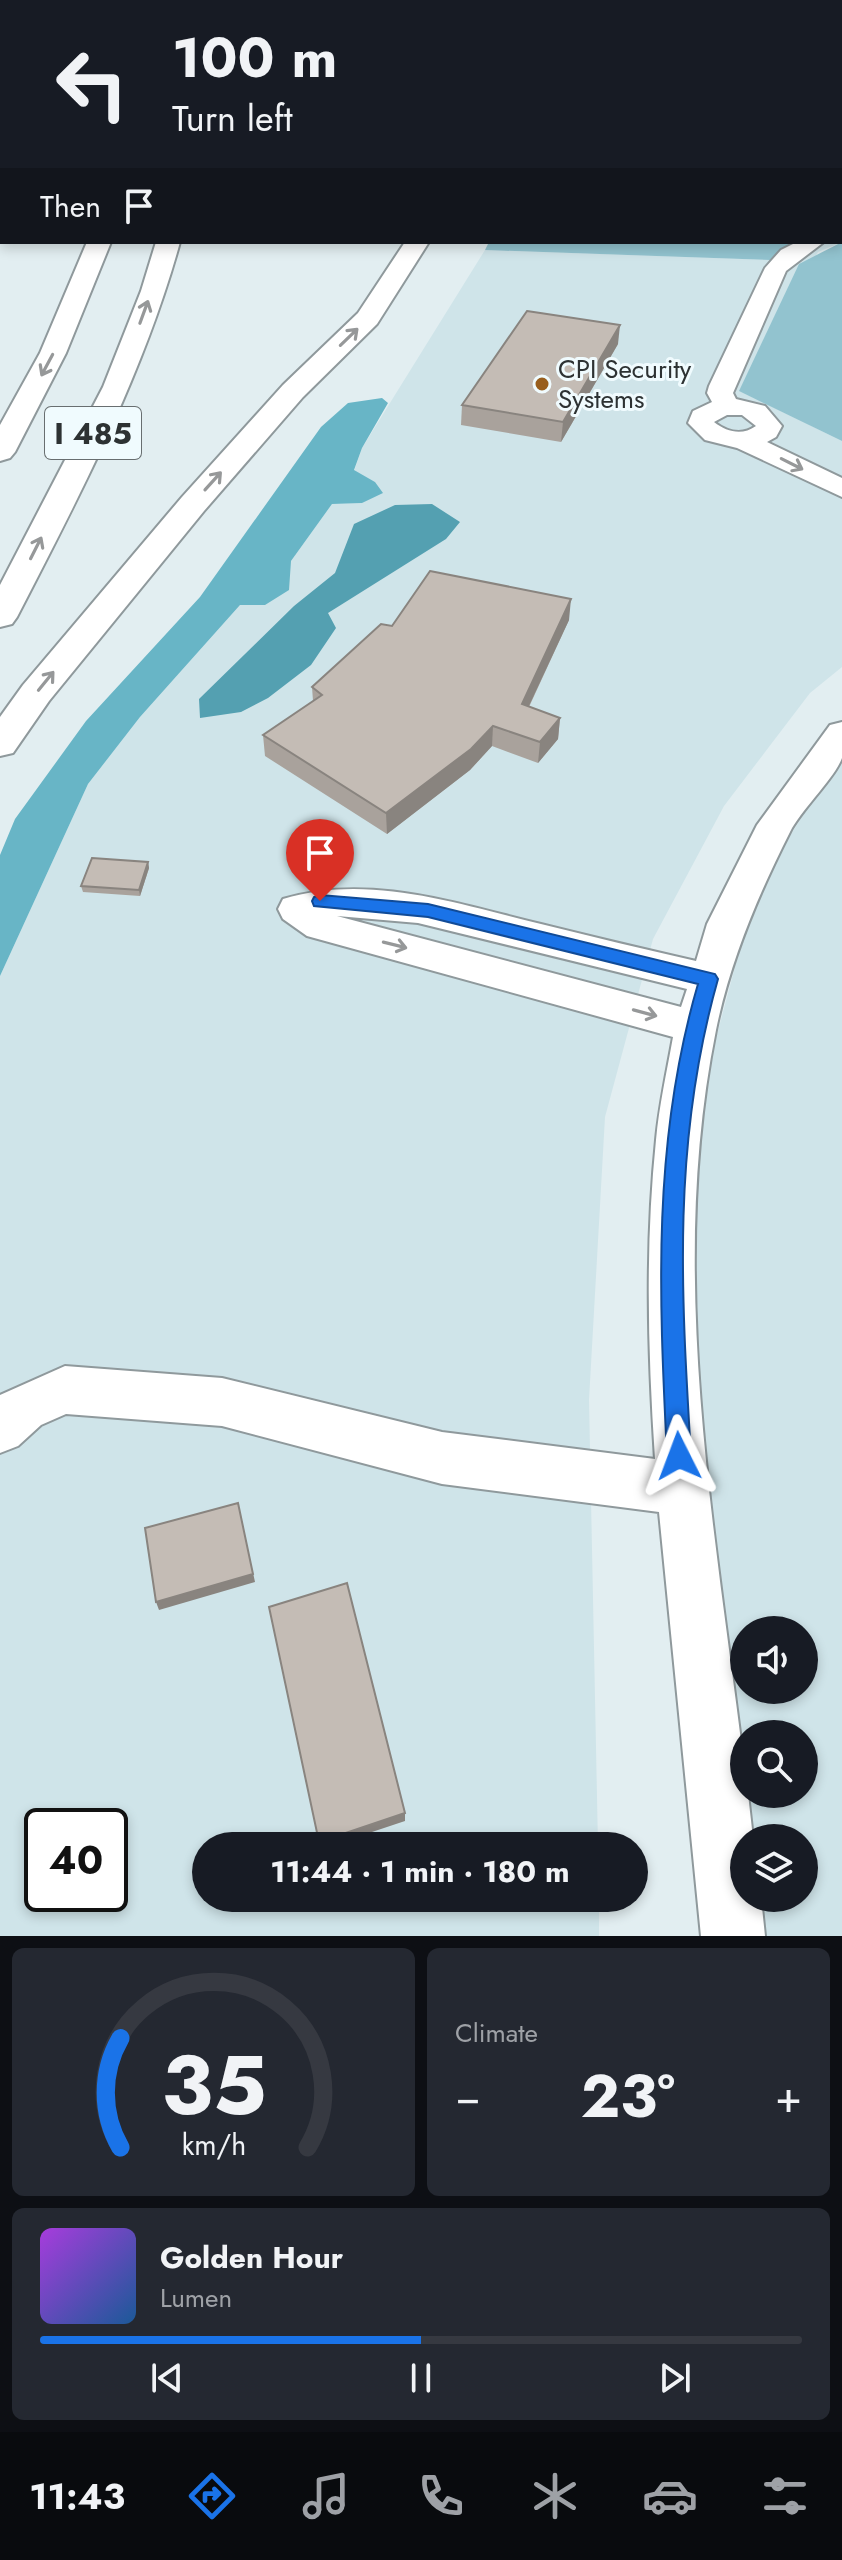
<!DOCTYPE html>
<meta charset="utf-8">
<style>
body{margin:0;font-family:Jost,sans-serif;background:#242831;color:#f1f3f6;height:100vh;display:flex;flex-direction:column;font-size:30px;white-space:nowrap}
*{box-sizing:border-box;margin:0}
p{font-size:26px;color:#9ea1a6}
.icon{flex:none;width:44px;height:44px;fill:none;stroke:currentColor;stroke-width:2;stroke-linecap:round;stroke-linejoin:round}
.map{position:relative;height:1936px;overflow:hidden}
.details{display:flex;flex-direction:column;gap:12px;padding:12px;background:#0d0f14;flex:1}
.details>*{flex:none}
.banner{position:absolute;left:0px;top:0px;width:842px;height:244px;box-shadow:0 4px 12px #0003;background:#171b24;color:#f1f3f6;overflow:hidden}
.controls{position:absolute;left:730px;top:1616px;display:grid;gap:16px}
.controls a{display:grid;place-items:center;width:88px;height:88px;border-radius:50%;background:#171b24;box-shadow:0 4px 12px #0003;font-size:40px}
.speed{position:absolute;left:24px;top:1808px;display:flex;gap:16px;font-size:40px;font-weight:700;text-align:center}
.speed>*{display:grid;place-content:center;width:104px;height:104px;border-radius:50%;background:#171b24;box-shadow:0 4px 12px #0003;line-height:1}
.speed .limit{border:4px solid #111;border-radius:12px;background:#fff;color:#111}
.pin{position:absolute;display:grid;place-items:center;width:68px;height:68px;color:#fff;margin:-82px -34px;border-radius:50% 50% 50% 0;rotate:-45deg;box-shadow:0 0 8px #0007}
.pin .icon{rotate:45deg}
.me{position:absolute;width:88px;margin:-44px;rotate:357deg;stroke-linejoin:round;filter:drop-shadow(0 0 6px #0008)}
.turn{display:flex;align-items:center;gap:28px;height:168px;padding:0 40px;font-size:36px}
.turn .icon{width:104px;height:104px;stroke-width:2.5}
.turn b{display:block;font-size:56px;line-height:68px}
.then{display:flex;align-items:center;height:76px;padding:0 40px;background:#0003;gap:16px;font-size:30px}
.big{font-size:60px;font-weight:700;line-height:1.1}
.details .widget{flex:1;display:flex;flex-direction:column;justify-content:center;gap:12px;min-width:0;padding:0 28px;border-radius:12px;background:#242831}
.details .dial{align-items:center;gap:0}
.dial svg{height:208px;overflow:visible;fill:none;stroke:#363941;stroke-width:7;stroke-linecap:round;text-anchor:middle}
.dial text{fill:#f1f3f6;stroke:none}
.song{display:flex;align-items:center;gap:24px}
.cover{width:96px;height:96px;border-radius:12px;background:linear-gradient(135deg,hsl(280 70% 55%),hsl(210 70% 35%))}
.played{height:8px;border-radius:4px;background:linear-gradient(90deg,#1a73e8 50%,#363941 50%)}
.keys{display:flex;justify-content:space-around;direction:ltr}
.heat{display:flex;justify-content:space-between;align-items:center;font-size:44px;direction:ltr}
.details .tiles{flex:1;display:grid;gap:12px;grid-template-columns:1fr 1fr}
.widget:last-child{grid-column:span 2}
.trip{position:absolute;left:192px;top:1832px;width:456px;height:80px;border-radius:40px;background:#171b24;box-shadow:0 4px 12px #0003;font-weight:700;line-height:80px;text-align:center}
.tabs{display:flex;height:128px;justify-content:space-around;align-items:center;background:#090b0e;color:#9ea1a6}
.tabs .icon{width:56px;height:56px}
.tabs .current{color:#1a73e8}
.tabs b{font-size:36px;color:#f1f3f6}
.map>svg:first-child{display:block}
.built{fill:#cfe4e9;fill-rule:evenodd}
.green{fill:#92c3cf}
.forest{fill:#68b5c6}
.water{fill:#54a0b1}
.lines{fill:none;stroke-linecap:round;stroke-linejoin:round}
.minor-casing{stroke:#8f999c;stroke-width:4}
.major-casing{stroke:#8f999c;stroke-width:4}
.highway-casing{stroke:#8f999c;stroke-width:4}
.minor{fill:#fff;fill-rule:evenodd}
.major{fill:#fff;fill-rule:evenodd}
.highway{fill:#fff;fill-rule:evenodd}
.wall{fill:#a9a29c}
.shaded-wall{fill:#89847f}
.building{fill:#c4bcb5;stroke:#89847f;stroke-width:2}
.oneway{stroke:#969899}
.route{fill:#1a73e8;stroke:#114b97;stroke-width:2}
.poi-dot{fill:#985e1d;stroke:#f0fbfe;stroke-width:3}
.labels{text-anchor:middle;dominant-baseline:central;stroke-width:6;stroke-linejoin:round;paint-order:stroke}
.far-poi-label{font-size:26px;fill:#2d3233;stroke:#f0fbfe;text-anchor:start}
.shield{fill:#f0fbfe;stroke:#686e70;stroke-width:2}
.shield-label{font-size:30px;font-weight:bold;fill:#2d3233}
</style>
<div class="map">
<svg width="842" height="1936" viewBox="0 0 842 1936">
<rect width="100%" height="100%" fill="#e2eef1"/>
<!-- built -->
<g class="built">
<polygon points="398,0 842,0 842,100 840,2"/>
<path d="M842,223V242L818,252L740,391L842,441V667L810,693L724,806L653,939L605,1117L589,1400L598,1846H206V1898H599V1936H0V976L88,784L140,717L240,605H265L291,561L332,504L362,503L375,482L354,471L362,448L485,250L770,260L795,242H840ZM42,1826H110V1894H42Z"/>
<path d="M842,755V1936H757L751,1898H804V1838H744L698,1424L690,1136L756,888ZM744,1630H804V1690H744ZM744,1734H804V1794H744Z"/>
</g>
<!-- green -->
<g class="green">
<polygon points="489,242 795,242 770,260 485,250"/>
<polygon points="842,242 842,441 739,391 799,264"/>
</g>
<!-- forest -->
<polygon class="forest" points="382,398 388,403 362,448 354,470 375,482 383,493 362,503 332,504 291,561 289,590 265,605 240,605 140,717 88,784 0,976 0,855 15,819 86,721 200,597 321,427 348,403"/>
<!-- water -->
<polygon class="water" points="432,504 460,522 446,539 328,613 336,628 311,665 268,698 241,712 200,718 199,699 294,606 335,573 354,524 395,505"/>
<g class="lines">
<defs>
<g id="minor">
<path d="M797,242H824L786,271L733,393L736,399L765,406L782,426L776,437L767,442L842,478V497L737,448L705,440L688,423L693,411L712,402L707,393L709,386L765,268L781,250ZM727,415H742L756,426C742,436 727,432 714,422Z"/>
<path d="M842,722C842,732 842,749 842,758C834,779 801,810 790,832C758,895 730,961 716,1030C667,1272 714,1523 744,1764V1794H748L753,1838H744V1898H761L765,1936H701L659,1512L442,1484L222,1426L66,1414L41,1425L18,1446L0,1453V1395L65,1366L222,1378L442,1432L655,1459C648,1352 645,1247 656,1140C659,1106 667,1071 673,1037L307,936L283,919L278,909L283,899C369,873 457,904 541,924C593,937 644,949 696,961L707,924L757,825L830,725ZM337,916L418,923L687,989L681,1007Z"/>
</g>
<g id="major">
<rect x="840" y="117" width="2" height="12"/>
<rect x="0" y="140" width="2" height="12"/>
</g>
<g id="highway">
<polygon points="18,0 36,0 16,2"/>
<rect x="129" y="0" width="18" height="2"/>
<rect x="180" y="0" width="18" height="2"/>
<polygon points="317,0 336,0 338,2 319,2"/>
<polygon points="87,242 111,242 66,353 15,452 10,458 0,461 0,425 40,353"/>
<path d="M156,242H180C143,375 80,495 17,617L12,624L0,627V585L103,387L141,291Z"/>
<polygon points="405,242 429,242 377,324 303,397 204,511 49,701 13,753 0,756 0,717 23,685 182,497 283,385 358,313"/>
</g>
</defs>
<!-- minor casing -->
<use href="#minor" class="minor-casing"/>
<!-- major casing -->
<use href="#major" class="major-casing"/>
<!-- highway casing -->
<use href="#highway" class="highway-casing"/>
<!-- minor -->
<use href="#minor" class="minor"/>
<!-- major -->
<use href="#major" class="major"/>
<!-- highway -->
<use href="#highway" class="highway"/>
</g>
<!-- wall -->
<g class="wall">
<polygon points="618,344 561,442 461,425 462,405"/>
<polygon points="569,620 529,707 560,718 558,739 538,763 492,746 470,770 387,834 265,756 263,735 313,701 312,687 392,626"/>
<polygon points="148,862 149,868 140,896 83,892 81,886"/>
</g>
<!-- shaded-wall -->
<g class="shaded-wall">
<polygon points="620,325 618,344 561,442 563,422"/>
<polygon points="571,599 569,620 520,725 522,704"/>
<polygon points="560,718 558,739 538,763 540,742"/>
<polygon points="493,726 492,746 470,770 387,834 386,813"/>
<polygon points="148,862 149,868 140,896 139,890"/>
<polygon points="238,1503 255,1582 159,1610 156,1602"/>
<polygon points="405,1813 405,1821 330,1846 320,1846 319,1842"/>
</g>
<!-- building -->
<g class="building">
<polygon points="527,311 620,325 563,422 462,405"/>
<polygon points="430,571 571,599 522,704 560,718 540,742 493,726 471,749 386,813 263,735 322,695 312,687 381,624 392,626"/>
<polygon points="92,858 148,862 139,890 81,886"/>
<polygon points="238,1503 253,1574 156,1602 145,1528"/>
<polygon points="347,1583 405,1813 319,1842 269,1607"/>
</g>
<!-- one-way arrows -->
<defs><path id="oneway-shaft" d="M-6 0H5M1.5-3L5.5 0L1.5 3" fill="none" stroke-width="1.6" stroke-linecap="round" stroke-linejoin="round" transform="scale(2)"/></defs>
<g class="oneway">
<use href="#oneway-shaft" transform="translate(144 312) rotate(-70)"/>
<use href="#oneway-shaft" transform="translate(349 337) rotate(-44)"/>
<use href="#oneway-shaft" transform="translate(47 365) rotate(118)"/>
<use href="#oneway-shaft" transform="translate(792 464) rotate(27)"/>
<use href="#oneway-shaft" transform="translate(213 481) rotate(-48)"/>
<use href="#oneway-shaft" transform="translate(36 548) rotate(-63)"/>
<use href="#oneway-shaft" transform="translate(46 681) rotate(-51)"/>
<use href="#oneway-shaft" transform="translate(395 945) rotate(14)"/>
<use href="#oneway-shaft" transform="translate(645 1013) rotate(15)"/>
</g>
<!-- route -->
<path class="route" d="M320,895L428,904L715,974L718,979C672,1141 681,1290 691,1456L687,1464L679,1467L670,1464L667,1456C659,1294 652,1141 698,984L428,917L314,906L312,901L314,897Z"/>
<!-- markers -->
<circle class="poi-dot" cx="542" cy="384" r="8"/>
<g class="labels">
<!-- far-poi labels -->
<g class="far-poi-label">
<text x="558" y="369">CPI Security<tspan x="558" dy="30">Systems</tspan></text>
</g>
<!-- shield labels -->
<rect class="shield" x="45" y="407" width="96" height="52" rx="6"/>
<g class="shield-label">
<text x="93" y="433">I 485</text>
</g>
</g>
</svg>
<div class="controls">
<a><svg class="icon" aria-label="sound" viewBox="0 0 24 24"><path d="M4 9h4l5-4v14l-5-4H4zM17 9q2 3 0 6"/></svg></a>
<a><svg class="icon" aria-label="search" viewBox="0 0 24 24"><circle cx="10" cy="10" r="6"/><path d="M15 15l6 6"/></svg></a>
<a><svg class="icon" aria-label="layers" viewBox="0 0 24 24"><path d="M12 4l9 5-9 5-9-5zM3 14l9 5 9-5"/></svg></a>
</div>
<div class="speed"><div class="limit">40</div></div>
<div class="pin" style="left:320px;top:901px;background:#d93025"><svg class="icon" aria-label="arrive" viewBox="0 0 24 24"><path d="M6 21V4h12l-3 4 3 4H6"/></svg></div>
<svg class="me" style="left:679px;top:1456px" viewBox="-20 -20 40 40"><path d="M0-17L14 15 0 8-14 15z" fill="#1a73e8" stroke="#fff" stroke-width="4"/></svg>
<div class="trip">11:44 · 1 min · 180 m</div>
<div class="banner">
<div class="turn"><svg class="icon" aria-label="left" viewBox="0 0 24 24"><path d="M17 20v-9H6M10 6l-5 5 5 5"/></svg><div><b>100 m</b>Turn left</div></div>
<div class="then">Then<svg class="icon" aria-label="arrive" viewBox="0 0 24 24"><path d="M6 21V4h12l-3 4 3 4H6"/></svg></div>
</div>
</div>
<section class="details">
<div class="tiles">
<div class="widget dial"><svg viewBox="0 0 100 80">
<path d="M14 69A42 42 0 1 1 86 69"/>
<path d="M14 69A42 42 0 0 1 14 27" stroke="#1a73e8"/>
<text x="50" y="56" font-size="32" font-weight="700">35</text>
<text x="50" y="72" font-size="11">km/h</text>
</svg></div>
<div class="widget"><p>Climate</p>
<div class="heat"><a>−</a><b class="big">23°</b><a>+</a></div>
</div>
<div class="widget">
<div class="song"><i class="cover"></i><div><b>Golden Hour</b><p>Lumen</p></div></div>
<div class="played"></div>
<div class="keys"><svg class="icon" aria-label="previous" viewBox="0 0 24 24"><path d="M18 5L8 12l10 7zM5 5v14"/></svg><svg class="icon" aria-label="pause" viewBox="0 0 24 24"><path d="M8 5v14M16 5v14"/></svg><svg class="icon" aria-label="next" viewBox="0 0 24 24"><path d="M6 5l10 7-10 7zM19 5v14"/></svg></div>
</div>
</div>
</section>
<nav class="tabs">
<b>11:43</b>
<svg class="icon current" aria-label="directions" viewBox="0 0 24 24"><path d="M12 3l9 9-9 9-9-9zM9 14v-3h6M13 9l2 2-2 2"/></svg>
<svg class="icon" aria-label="music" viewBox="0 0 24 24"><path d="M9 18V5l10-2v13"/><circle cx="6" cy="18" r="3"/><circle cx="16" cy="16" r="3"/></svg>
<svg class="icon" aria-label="phone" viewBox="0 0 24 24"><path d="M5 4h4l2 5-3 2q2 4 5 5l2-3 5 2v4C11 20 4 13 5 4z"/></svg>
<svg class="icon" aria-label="climate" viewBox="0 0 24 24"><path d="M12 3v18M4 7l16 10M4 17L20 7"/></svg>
<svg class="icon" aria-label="car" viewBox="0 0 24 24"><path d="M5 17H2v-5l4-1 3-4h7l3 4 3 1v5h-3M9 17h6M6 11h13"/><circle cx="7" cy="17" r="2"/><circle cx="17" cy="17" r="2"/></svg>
<svg class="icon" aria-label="filters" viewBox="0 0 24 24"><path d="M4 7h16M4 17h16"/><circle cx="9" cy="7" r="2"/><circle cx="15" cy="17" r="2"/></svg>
</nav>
